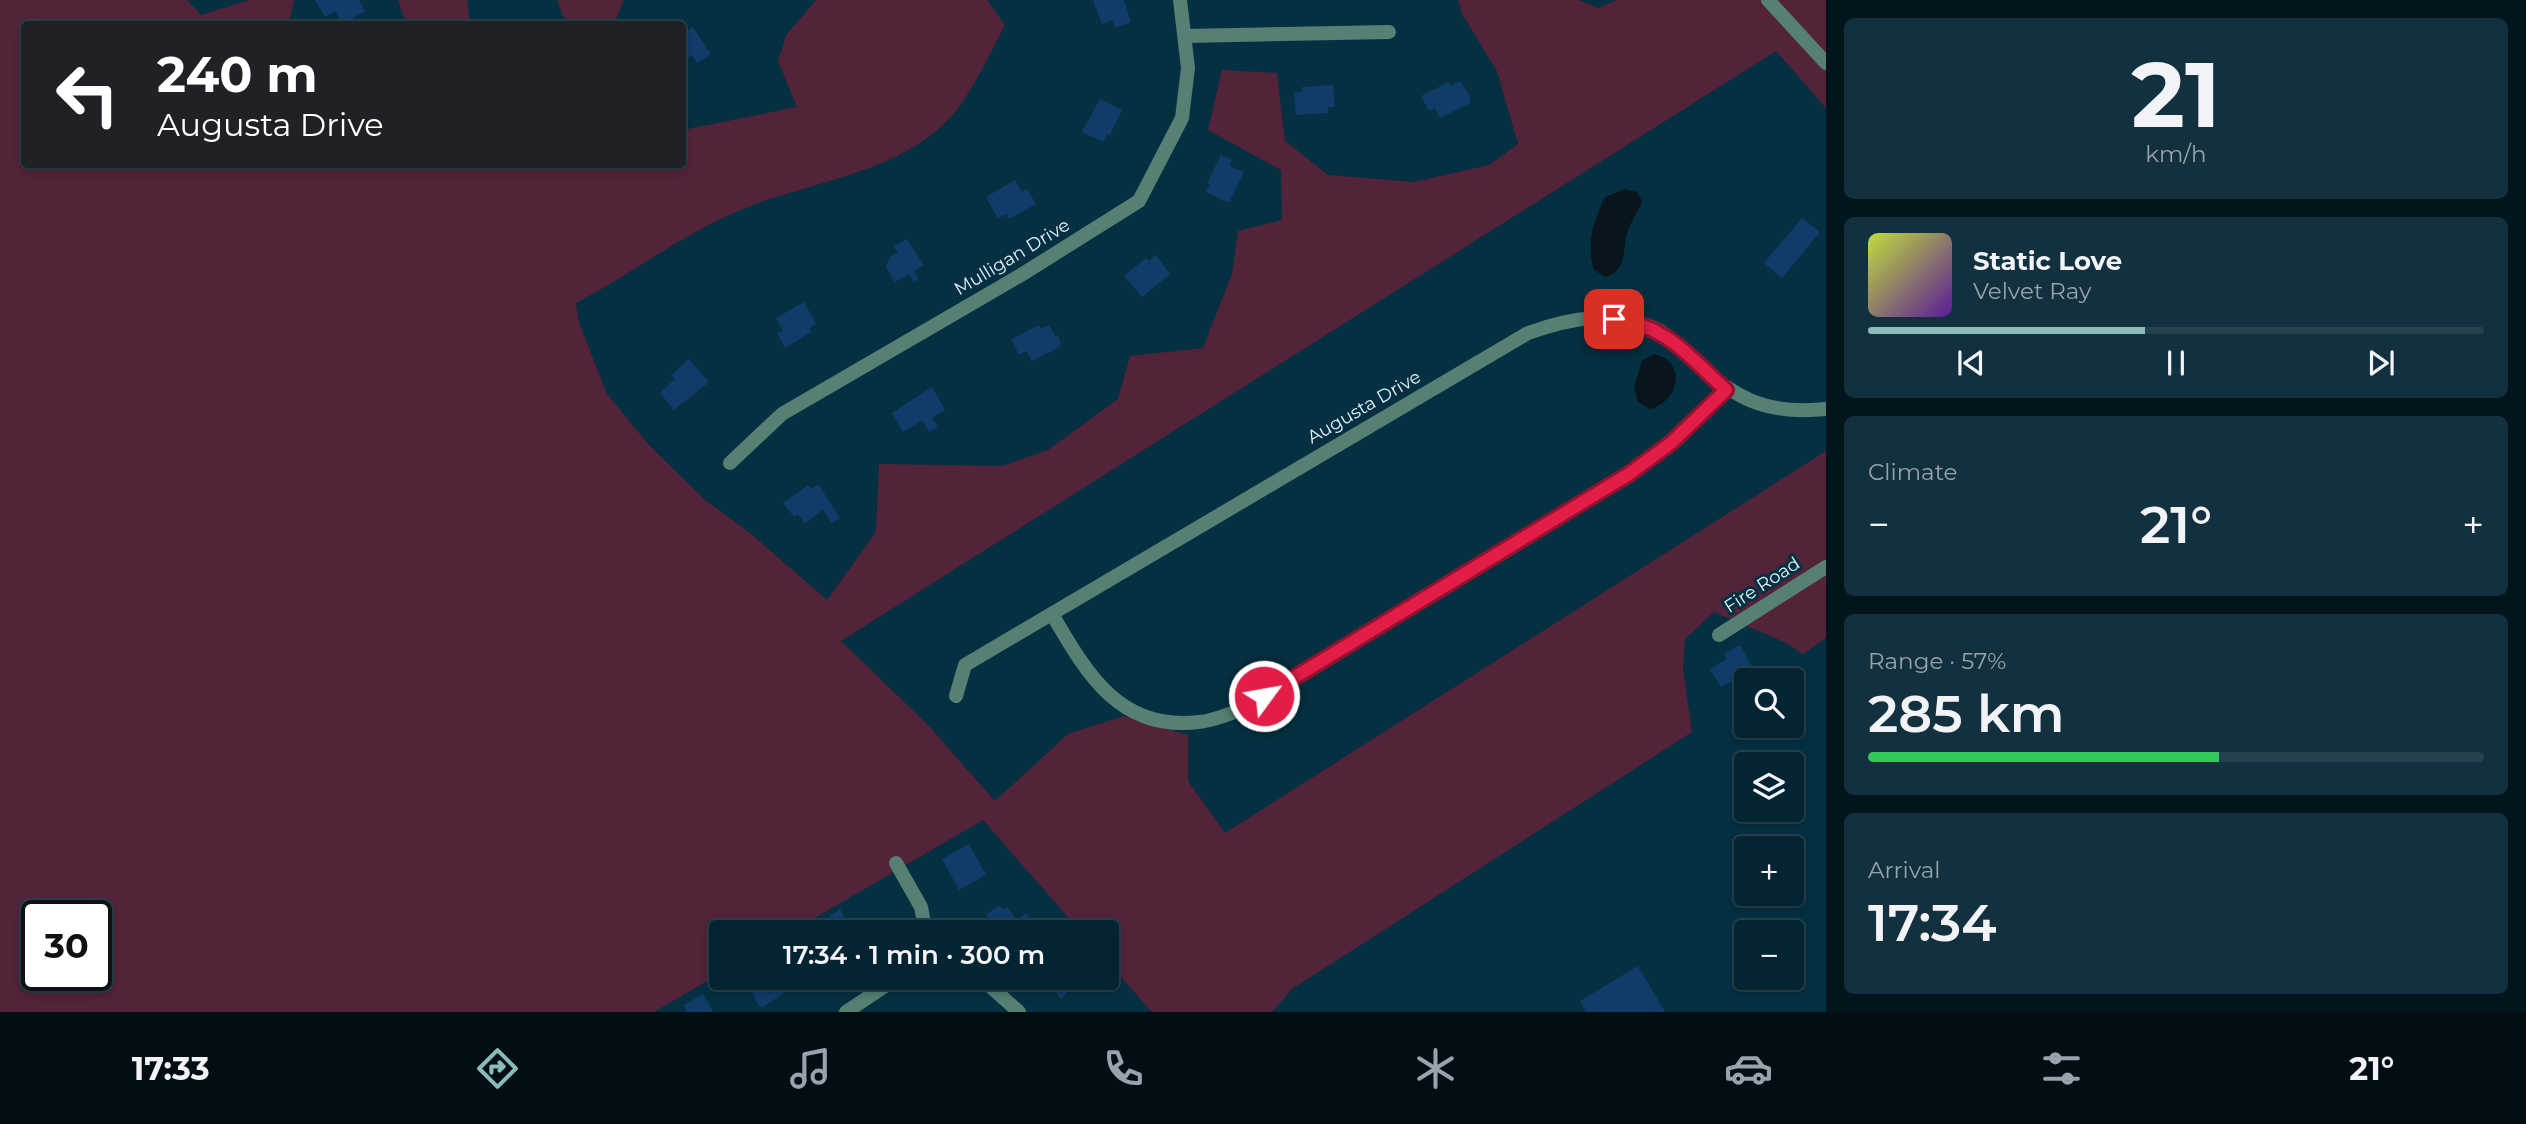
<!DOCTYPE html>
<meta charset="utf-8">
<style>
body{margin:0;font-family:Montserrat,sans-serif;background:#12303e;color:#f1f3f6;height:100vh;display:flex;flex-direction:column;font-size:26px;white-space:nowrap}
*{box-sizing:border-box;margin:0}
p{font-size:23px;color:#97a4ac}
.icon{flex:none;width:38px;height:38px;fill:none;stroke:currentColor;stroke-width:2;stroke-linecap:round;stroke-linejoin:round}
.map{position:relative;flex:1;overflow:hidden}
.drawer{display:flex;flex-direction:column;gap:18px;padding:18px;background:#02141c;width:700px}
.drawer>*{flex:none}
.banner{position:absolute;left:21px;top:21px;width:665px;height:147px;border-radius:7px;box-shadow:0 4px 10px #0003,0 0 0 2px #25414d;background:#202124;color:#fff;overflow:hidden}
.controls{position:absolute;left:1734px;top:668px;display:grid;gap:14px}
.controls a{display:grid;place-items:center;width:70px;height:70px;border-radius:7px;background:#042432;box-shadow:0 4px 10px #0003,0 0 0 2px #25414d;font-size:35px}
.speed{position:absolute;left:21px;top:900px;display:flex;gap:14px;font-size:35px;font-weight:700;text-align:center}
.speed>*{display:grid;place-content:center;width:91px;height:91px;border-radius:50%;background:#042432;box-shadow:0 4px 10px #0003,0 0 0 2px #25414d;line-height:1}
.speed .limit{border:4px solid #111;border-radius:10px;background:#fff;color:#111}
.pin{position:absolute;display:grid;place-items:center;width:60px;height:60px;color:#fff;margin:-30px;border-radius:14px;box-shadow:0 4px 10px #0006}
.me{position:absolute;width:77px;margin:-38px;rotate:58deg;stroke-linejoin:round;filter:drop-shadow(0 0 5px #0008)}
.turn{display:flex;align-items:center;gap:24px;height:147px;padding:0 21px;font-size:32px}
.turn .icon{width:91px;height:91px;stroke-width:2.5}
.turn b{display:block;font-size:49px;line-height:60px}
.big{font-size:52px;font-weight:600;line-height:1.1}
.drawer .card{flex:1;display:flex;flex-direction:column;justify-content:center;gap:10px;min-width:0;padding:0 24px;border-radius:10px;background:#12303e}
.drawer .dial{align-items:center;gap:0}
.dial b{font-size:91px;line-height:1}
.song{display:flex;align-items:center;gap:21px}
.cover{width:84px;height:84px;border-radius:10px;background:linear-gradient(135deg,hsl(70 70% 55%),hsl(270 70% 35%))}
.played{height:7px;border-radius:4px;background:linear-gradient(90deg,#8bbbb9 45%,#25414d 45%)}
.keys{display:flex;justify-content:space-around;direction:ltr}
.heat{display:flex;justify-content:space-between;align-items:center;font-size:38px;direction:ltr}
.charge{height:10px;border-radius:5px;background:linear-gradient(90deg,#34c759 57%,#25414d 0)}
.trip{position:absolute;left:709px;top:920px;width:410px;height:70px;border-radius:7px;background:#042432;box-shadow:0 4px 10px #0003,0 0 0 2px #25414d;font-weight:600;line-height:70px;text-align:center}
.menu{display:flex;height:112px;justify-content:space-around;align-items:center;background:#020e14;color:#97a4ac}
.menu .icon{width:49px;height:49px}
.menu .on{color:#8bbbb9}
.menu b{font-size:32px;color:#f1f3f6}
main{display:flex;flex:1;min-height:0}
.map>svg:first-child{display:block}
.green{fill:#522339;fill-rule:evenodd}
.water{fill:#08151c}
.building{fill:#103c69}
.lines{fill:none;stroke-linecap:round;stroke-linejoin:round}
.street{stroke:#568073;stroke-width:14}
.route-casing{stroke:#92132f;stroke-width:18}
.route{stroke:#e11d48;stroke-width:12}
.labels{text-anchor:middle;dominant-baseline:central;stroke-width:6;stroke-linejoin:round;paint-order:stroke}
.street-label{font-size:18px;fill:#e3f3fc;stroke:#053042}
</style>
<main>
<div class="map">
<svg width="1826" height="1012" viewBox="0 0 1826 1012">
<rect width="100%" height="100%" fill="#053042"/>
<!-- green -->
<g class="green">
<path d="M0,0H187L201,15L249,0H294L290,19L294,24H24V164H682L683,130L797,107L778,61L786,35L816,0H987L1005,25C991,51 978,80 961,104C912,173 815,179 743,209C684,233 633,273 576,303L579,323L607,394L649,445L705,500L750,533L827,600L876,532L879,464L1003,466L1048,450L1118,399L1130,356L1203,348L1232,274L1238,231L1282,220L1281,170L1208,130L1222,70L1277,73L1285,141L1328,175L1414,182L1489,165L1518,144L1497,71L1462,14L1458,0H1579L1598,8L1617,0H1826V108L1776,51L841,641L927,724L995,801L1068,734L1124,716L1188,735V781L1225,833L1826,451V638L1803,654L1784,642L1714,612L1685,639L1683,669L1692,732L1292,989L1272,1012H1152L1106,960V933H1082L983,820L789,933H721V973L654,1012H0ZM37,915H96V975H37Z"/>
<polygon points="398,0 467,0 470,24 406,24"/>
<polygon points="557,0 624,0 614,24 566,24"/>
</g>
<!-- water -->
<g class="water">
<path d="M1625,189L1637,192L1642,201C1638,212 1631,221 1627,233C1622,252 1628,269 1606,277L1594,270C1586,243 1593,222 1605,197Z"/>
<path d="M1654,354C1688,362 1679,401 1650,409L1638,402L1634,387L1642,361Z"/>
</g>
<!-- building -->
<g class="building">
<polygon points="315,0 359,0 365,11 343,24 335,11 325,17"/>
<polygon points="1093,0 1124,0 1131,22 1115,28 1112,20 1102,24"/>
<polygon points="693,27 711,54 697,63 692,55 682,61 682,34"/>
<polygon points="1460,81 1470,96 1470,103 1440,118 1435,108 1429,111 1421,96 1449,82 1451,86"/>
<polygon points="1333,85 1335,107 1328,107 1328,113 1296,115 1294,92 1302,92 1302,87"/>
<polygon points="1100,99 1122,110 1110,135 1107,134 1103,142 1082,132"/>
<polygon points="1221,155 1232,160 1229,166 1244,172 1229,203 1206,192 1210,184 1207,183"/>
<polygon points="1015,180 1022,192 1027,189 1036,204 1009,219 1006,214 998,219 986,197"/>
<polygon points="1802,218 1820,232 1782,278 1764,263"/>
<polygon points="907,239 924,265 914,271 918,279 914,282 909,274 895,282 886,267 890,257 898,253 894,246"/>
<polygon points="1156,255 1170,274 1142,297 1124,276 1146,258 1149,261"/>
<polygon points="804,302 816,324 809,328 811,332 785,348 777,333 783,330 776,318"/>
<polygon points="1039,325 1041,329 1049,325 1056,337 1058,335 1061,346 1032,361 1026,351 1019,355 1011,339"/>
<polygon points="689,359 709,382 674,410 660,393 675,379 671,375"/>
<polygon points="932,387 945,410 932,418 938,427 929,432 922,420 903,432 892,413"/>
<polygon points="818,484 840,518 832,523 823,510 805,523 798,514 794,517 783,503 808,485 811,489"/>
<polygon points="1740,645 1756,674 1742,681 1740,677 1721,687 1710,669 1727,659 1724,654"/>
<polygon points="969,844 986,875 959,890 942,859"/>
<polygon points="999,905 1003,910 1007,907 1017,920 1026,913 1032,921 1037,917 1040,921 1025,933 996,933 999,931 986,915"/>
<polygon points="840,909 854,933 823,933 836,928 829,916"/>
<polygon points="1638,966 1665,1012 1586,1012 1580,1001"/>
<polygon points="751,978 789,978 786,980 790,989 763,1007 759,1006 746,981"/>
<polygon points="1045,978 1073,978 1075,980 1071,984 1074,986 1061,999"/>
<polygon points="703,994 713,1012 687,1012 684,1005"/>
</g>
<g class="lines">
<!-- street -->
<g class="street">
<polyline points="1768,0 1826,63"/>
<polyline points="1185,36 1389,32"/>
<polyline points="730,463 782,414 1021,275 1139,201 1182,118 1188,68 1180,0"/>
<path d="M1052,614C1086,672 1119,732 1199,722C1213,721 1228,714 1241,710L1629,474L1671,443L1726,390"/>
<polyline points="1719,635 1826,567"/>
<path d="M956,696L965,665L1528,333C1570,318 1617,309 1658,330C1672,337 1684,352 1695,362C1737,400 1768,415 1826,409"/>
<polyline points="896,863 921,907 926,933"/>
<polyline points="981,978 1019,1012"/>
<polyline points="846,1012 897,978"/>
</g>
</g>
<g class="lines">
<defs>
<path id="route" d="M1264,696L1629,474L1671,443L1726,390C1687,355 1668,326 1614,319"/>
</defs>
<!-- route casing -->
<use href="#route" class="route-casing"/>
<!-- route -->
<use href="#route" class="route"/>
</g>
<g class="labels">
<!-- street labels -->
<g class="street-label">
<text transform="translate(1012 257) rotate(-31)">Mulligan Drive</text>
<text transform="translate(1364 407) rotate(-30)">Augusta Drive</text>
<text transform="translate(1762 585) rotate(-33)">Fire Road</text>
</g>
</g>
</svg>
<div class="controls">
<a><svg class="icon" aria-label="search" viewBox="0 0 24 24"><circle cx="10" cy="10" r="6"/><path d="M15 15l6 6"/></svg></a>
<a><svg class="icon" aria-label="layers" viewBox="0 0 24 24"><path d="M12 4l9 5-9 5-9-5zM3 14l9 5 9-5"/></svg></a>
<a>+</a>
<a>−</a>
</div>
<div class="speed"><div class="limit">30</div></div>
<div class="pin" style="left:1614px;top:319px;background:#d93025"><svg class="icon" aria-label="arrive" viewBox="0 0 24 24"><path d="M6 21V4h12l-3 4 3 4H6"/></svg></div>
<svg class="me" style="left:1264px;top:696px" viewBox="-20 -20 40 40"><circle r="17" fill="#e11d48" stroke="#fff" stroke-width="3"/><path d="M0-11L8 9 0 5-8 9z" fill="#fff"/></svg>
<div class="trip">17:34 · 1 min · 300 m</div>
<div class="banner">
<div class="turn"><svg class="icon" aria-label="left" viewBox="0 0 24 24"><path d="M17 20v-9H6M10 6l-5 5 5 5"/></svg><div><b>240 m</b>Augusta Drive</div></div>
</div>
</div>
<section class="drawer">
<div class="card dial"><b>21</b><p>km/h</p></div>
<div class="card">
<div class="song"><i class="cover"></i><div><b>Static Love</b><p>Velvet Ray</p></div></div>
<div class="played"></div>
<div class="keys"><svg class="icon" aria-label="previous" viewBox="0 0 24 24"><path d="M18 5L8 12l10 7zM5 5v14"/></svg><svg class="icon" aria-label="pause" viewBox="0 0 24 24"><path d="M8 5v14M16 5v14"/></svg><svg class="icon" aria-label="next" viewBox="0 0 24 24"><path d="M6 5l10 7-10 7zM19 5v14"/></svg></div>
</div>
<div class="card"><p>Climate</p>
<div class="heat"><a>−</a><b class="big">21°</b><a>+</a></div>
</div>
<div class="card"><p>Range · 57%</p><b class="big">285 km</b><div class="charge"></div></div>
<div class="card"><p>Arrival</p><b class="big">17:34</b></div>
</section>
</main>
<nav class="menu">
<b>17:33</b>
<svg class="icon on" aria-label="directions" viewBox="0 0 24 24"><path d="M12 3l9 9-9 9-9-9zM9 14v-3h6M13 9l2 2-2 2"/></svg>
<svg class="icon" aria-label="music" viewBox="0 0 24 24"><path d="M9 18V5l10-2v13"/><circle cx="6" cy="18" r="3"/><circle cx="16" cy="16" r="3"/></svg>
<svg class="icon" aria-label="phone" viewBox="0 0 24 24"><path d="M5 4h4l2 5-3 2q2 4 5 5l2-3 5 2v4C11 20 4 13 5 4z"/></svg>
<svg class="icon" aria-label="climate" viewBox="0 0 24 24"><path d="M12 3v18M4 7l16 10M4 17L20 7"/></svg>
<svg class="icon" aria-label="car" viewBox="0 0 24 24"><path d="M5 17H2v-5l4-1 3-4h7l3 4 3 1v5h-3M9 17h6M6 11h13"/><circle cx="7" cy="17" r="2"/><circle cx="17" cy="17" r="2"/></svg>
<svg class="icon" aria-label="filters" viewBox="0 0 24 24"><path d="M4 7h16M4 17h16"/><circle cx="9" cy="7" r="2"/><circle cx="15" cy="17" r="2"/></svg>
<b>21°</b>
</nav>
